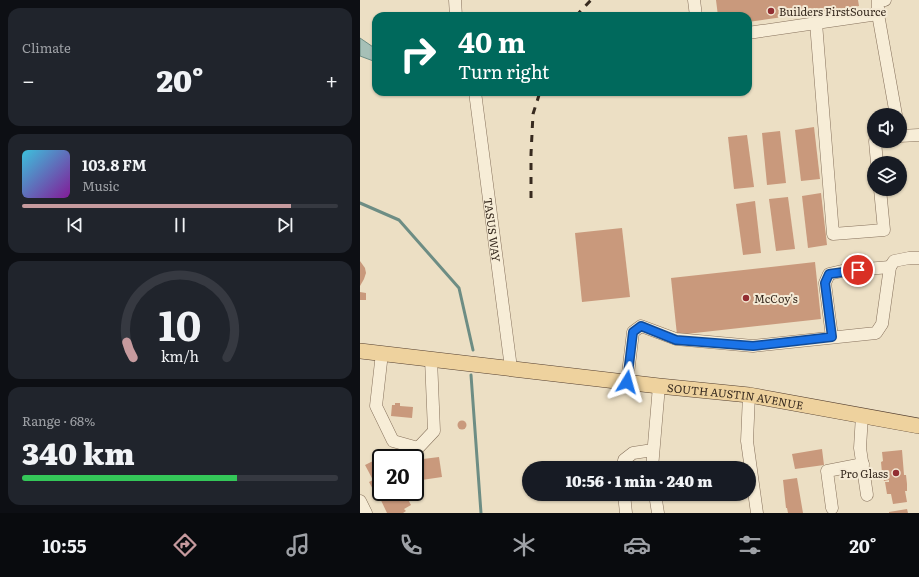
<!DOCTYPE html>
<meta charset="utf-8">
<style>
body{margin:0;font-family:Literata,serif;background:#20242c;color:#f1f3f6;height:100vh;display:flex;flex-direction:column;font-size:15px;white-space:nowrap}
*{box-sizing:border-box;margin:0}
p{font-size:13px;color:#9ea1a6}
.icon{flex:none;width:22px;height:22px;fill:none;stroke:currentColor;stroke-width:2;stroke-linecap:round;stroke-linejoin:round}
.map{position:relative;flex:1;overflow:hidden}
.sheet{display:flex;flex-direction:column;gap:8px;padding:8px;background:#0d0f14;width:360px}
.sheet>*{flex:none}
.top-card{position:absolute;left:12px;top:12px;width:380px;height:84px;border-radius:12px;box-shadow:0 1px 3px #0004;background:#00695c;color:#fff;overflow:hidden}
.tools{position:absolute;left:507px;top:108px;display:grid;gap:8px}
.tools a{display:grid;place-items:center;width:40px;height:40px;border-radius:50%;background:#171b24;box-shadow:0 1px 3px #0004;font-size:20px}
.speed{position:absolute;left:12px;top:449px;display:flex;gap:8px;font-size:20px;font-weight:700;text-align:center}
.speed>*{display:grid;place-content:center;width:52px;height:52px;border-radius:50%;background:#171b24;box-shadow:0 1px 3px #0004;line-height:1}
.speed .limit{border:2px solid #111;border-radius:6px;background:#fff;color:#111}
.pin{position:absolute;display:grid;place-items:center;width:34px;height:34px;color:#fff;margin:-17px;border:2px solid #fff;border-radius:50%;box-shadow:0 1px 4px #0007}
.me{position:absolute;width:44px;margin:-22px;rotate:8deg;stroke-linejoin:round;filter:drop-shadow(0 0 3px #0008)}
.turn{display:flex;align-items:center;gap:14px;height:84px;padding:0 20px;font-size:18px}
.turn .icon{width:52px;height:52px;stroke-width:2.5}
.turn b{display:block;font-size:28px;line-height:34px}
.big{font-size:30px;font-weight:800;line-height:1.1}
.sheet .tile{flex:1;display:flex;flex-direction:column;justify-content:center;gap:6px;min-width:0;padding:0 14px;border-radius:12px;background:#20242c}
.sheet .dial{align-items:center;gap:0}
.dial svg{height:104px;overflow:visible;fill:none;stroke:#363941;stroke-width:7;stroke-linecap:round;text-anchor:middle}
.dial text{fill:#f1f3f6;stroke:none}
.song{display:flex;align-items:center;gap:12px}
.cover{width:48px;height:48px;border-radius:6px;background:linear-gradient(135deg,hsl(190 70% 55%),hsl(290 70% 35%))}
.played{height:4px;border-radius:2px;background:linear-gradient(90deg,#c69a9e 85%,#363941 85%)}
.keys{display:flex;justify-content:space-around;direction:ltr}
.heat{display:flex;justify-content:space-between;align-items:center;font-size:22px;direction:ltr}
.charge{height:6px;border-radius:3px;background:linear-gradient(90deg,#34c759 68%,#363941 0)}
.trip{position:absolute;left:162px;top:461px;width:234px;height:40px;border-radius:20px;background:#171b24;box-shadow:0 1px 3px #0004;font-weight:800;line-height:40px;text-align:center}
.menu{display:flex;height:64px;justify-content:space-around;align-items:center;background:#090b0e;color:#9ea1a6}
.menu .icon{width:28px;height:28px}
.menu .active{color:#c69a9e}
.menu b{font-size:18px;color:#f1f3f6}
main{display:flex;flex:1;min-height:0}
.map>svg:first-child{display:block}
.water{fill:#a6c0b7;stroke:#6d8d84}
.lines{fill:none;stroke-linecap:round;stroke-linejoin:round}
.stream{stroke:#6d8d84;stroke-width:3}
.building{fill:#c9997c}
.minor-casing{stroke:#86715c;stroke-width:13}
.major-casing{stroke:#543f30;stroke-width:16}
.minor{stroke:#f7edd7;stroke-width:12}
.major{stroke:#eed29e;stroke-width:15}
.rail{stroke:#372a1f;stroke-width:3;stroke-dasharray:7 7;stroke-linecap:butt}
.route-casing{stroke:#114b97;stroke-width:10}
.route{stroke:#1a73e8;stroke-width:7}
.poi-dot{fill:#922e32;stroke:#f4e9d4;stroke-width:1.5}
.labels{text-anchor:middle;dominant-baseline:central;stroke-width:4;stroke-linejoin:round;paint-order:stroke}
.poi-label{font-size:11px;fill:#372a1f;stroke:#f4e9d4;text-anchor:start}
.street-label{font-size:11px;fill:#372a1f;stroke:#f4e9d4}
</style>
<main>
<section class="sheet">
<div class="tile"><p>Climate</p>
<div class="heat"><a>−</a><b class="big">20°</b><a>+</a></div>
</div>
<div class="tile">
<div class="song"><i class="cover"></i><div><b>103.8 FM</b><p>Music</p></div></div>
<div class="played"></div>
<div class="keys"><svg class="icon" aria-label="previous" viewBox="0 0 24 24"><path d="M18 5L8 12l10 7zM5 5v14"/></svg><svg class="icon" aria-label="pause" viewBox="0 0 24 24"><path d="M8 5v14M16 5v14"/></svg><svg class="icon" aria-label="next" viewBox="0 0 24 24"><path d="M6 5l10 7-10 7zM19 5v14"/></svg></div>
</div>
<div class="tile dial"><svg viewBox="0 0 100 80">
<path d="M14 69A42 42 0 1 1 86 69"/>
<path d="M14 69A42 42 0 0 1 9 57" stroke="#c69a9e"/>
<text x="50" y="56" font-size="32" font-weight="700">10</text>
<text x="50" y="72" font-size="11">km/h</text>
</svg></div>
<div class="tile"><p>Range · 68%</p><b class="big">340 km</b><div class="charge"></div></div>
</section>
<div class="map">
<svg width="559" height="513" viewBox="0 0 559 513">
<rect width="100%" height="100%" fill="#ecdfc4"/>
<!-- water -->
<polygon class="water" points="0,38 16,49 16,62 0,56"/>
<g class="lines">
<!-- stream -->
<g class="stream">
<polyline points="0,203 39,220 99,288 113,350"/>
<polyline points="111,375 121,513"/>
</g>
</g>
<!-- building -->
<g class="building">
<polygon points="356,0 498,0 499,6 388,22 388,16 358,16"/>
<polygon points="454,127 460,179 441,181 435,130"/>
<polygon points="420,131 426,183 407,185 402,133"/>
<polygon points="387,135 394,187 374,189 368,137"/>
<polygon points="461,193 467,245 448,248 442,196"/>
<polygon points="428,197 435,249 416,251 409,199"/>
<polygon points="395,201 401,253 383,255 376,204"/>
<polygon points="262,228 270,297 222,302 215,233"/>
<polygon points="0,261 5,268 6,273 4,279 0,286"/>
<polygon points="455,262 461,319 317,335 311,278"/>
<polygon points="0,292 6,293 6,300 0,300"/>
<polygon points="35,403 40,403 40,406 53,407 52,418 31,416 32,405 35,405"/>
<circle cx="102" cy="425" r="4.5"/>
<polygon points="462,449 464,465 435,469 432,454"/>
<polygon points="542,450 544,475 546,475 547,484 547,491 545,491 547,502 533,504 531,494 527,494 525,482 529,482 529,480 524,481 522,473 521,462 523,461 522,452"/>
<polygon points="79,457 82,477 55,481 55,460"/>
<polygon points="15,460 21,471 21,492 44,492 51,505 44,509 46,511 43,513 27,513 18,494 16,495 9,482 13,480 5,465"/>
<polygon points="437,478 443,513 428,513 427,508 426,508 423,480"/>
<polygon points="547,509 548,513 529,513 529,512"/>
</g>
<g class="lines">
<defs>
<g id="minor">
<polyline points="95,0 96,16"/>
<polyline points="334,0 336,16"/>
<polyline points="525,0 518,1 518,14 536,115"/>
<polyline points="456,23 473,234 524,230 520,189"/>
<polyline points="388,33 518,14"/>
<path id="s1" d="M115,92L151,368"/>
<polyline points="540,136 559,135"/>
<polyline points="515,141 517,163"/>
<polyline points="472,337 465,283 469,274 482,271 530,267"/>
<polyline points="22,353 16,406 33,441 58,448 74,431 71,359"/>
<polyline points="267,382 273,332 281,326 316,339 393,346 516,333 522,324 530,267 534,261 549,258 559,258"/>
<polyline points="389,395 387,441 397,513"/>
<polyline points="502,415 500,448 507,495"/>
<polyline points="264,468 264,460 273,453 293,450"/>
<polyline points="292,468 299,386"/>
<polyline points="264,494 266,513"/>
<polyline points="295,494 298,513"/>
<polyline points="0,501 6,513"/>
<polyline points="472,508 467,471 503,464"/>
</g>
<g id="major">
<path id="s2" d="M0,351L299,386L389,395L559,426"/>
</g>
</defs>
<!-- minor casing -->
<use href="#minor" class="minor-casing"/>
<!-- major casing -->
<use href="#major" class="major-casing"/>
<!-- minor -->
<use href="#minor" class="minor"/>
<!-- major -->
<use href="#major" class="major"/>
<!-- rail -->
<g class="rail">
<polyline points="216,16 231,0"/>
<polyline points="171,198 171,154 173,114 180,92"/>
</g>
</g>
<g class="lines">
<defs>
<polyline id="route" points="267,382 273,332 281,326 316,340 393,346 472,337 465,283 469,274 498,270"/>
</defs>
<!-- route casing -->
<use href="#route" class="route-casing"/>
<!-- route -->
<use href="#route" class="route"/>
</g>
<!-- markers -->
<g class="poi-dot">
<circle cx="411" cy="11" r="4"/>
<circle cx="386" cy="298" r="4"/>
<circle cx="536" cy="473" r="4"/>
</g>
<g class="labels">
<!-- poi labels -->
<g class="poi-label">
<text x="419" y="11">Builders FirstSource</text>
<text x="394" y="298">McCoy's</text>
<text x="528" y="473" text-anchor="end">Pro Glass</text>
</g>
<!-- street labels -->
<g class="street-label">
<text stroke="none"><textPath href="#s1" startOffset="139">TASUS WAY</textPath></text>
<text stroke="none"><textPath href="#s2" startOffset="378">SOUTH AUSTIN AVENUE</textPath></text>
</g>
</g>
</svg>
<div class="tools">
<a><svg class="icon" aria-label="sound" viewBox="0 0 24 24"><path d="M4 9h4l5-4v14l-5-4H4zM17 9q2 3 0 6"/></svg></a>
<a><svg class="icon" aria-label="layers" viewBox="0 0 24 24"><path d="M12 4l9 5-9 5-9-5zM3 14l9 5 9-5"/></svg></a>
</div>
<div class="speed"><div class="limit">20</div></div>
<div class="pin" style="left:498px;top:270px;background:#d93025"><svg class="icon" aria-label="arrive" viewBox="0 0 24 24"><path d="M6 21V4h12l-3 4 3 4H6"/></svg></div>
<svg class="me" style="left:267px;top:382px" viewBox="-20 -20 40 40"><path d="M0-17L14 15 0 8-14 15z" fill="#1a73e8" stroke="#fff" stroke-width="4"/></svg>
<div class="trip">10:56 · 1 min · 240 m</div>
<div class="top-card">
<div class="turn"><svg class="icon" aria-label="right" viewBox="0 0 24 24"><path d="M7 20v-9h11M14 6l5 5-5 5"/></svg><div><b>40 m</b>Turn right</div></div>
</div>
</div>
</main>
<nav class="menu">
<b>10:55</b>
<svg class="icon active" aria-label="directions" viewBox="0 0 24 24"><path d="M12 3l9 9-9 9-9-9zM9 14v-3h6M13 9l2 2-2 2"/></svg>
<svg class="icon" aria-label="music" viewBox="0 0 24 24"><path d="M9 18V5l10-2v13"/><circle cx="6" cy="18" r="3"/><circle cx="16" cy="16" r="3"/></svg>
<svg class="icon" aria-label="phone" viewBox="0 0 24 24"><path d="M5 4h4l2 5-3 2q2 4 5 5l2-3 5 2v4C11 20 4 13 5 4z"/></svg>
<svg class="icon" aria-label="climate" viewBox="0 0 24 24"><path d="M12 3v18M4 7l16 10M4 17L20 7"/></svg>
<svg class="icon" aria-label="car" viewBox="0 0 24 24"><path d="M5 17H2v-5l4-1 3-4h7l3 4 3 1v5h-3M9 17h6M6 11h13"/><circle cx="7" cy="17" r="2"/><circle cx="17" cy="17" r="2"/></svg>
<svg class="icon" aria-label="filters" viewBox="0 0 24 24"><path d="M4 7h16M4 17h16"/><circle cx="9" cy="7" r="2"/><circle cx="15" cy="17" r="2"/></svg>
<b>20°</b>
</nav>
